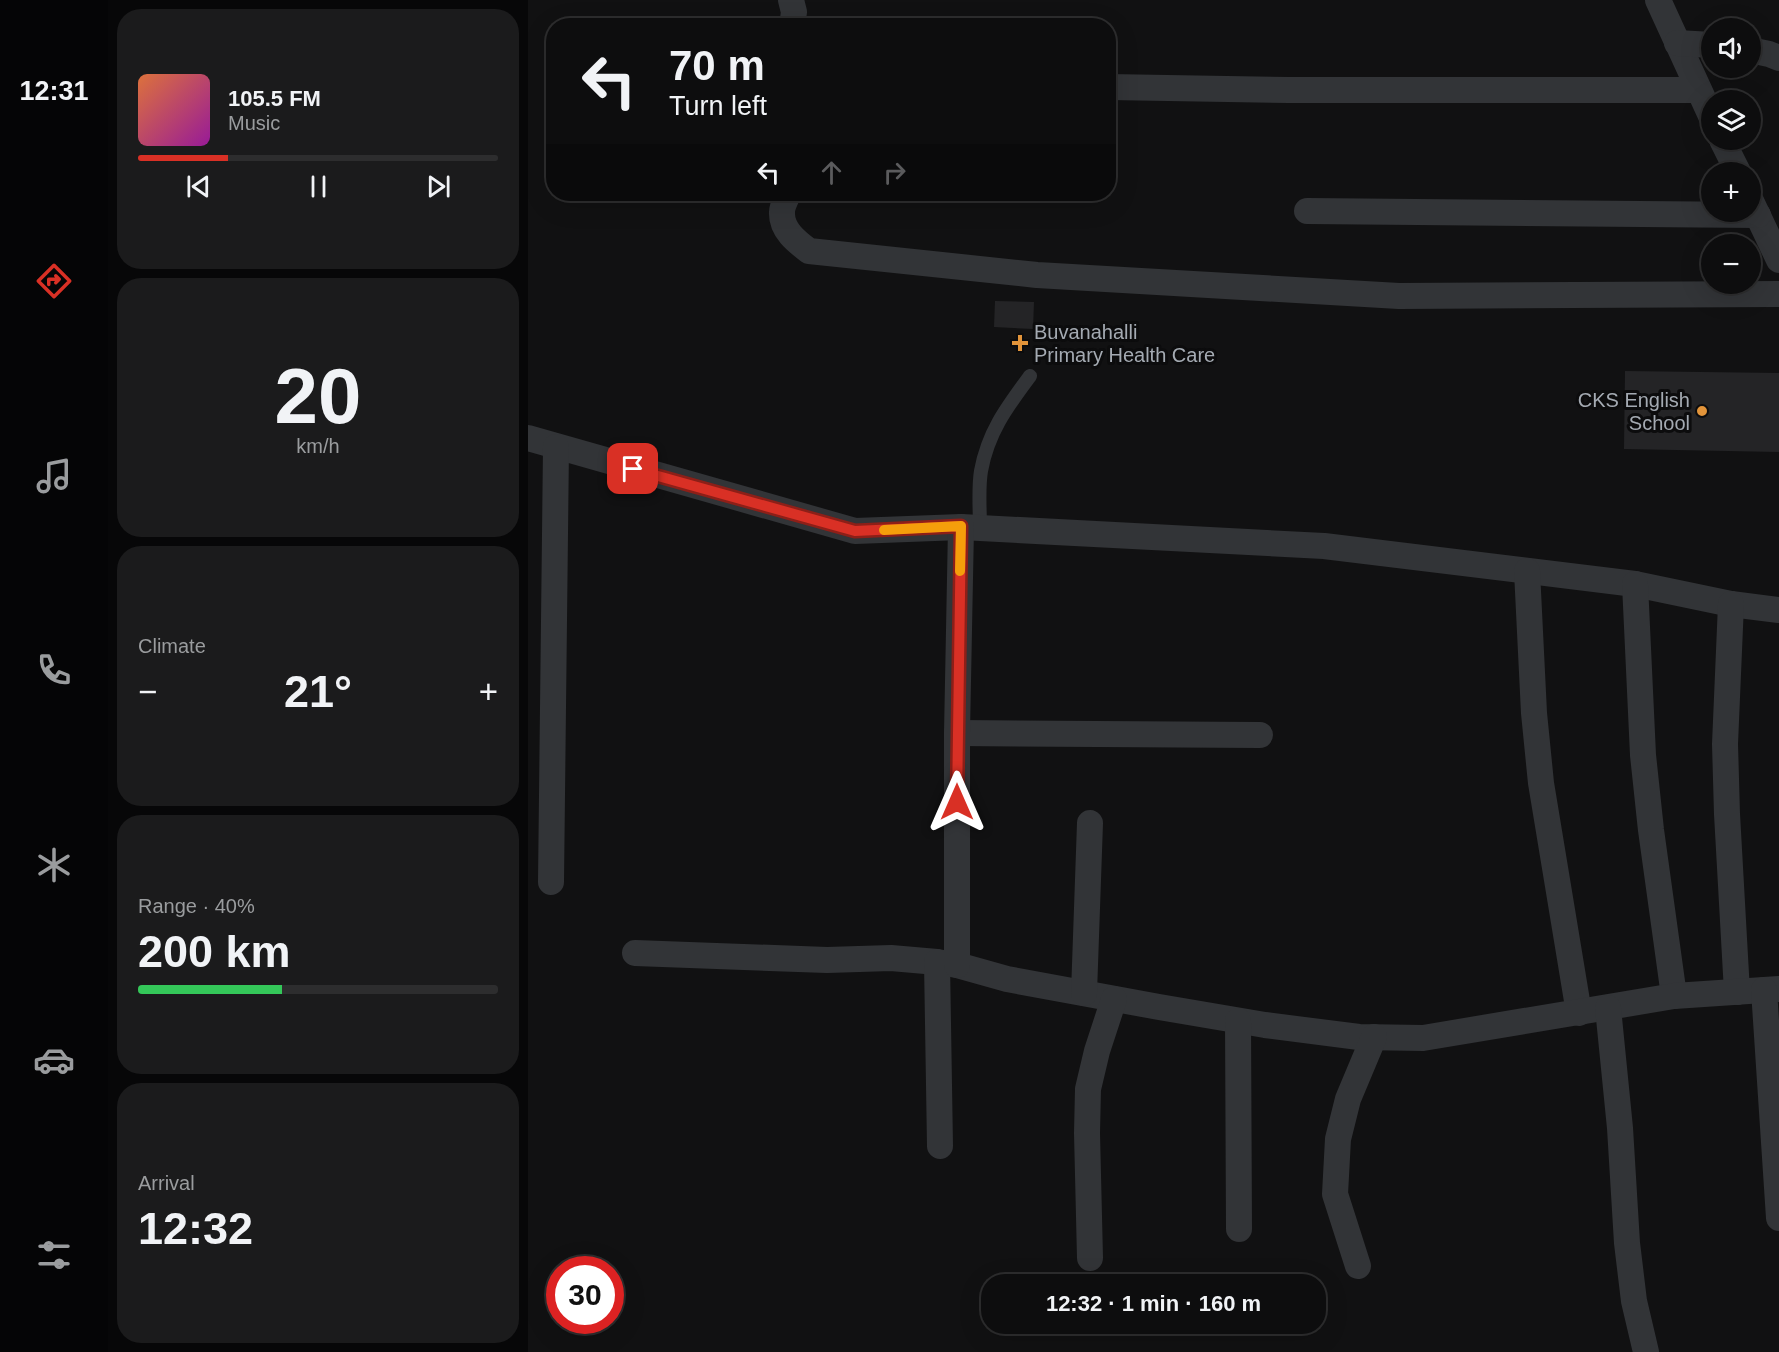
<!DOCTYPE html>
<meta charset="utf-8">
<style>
body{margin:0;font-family:Arial,sans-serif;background:#1b1b1c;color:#f1f3f6;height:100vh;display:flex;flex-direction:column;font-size:22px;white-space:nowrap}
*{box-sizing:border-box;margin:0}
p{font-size:20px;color:#9a9c9e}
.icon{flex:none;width:33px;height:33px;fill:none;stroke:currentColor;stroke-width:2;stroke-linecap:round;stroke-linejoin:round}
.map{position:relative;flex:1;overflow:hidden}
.drawer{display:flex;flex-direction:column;gap:9px;padding:9px;background:#070708;width:420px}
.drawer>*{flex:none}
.top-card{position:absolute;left:18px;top:18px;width:570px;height:183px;border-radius:24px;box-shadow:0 6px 24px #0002,0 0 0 2px #2d2d2e;background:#0d0d0e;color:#f1f3f6;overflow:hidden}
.controls{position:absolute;left:1173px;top:18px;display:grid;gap:12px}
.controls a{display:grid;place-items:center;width:60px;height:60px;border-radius:50%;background:#0d0d0e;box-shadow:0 6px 24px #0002,0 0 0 2px #2d2d2e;font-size:30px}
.speed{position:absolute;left:18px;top:1256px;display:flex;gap:12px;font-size:30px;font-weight:700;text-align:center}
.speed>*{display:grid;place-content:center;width:78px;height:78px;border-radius:50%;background:#0d0d0e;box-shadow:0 6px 24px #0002,0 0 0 2px #2d2d2e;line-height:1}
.speed .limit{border:9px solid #d22;background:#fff;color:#111}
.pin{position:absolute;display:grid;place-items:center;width:51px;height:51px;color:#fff;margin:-26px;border-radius:12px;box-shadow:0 3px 9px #0006}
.me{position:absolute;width:66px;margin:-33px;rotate:0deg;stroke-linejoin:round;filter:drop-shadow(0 0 4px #0008)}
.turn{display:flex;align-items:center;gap:21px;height:126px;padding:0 24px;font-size:27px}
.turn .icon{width:78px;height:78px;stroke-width:2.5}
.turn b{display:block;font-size:42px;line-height:51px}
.lanes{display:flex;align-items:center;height:57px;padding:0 24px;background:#0003;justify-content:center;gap:30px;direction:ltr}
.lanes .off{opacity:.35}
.big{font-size:45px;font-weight:800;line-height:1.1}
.drawer .tile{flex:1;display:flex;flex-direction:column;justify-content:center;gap:9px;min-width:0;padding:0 21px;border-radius:24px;background:#1b1b1c}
.drawer .dial{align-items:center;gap:0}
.dial b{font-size:78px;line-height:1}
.song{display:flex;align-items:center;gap:18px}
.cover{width:72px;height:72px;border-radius:9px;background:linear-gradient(135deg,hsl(20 70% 55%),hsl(300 70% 35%))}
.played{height:6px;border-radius:3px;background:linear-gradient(90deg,#d93025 25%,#2d2d2e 25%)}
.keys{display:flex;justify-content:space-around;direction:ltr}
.heat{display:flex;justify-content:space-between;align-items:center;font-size:33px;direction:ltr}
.charge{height:9px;border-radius:4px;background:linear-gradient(90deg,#34c759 40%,#2d2d2e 0)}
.trip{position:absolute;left:453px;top:1274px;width:345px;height:60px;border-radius:24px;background:#0d0d0e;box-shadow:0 6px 24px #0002,0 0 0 2px #2d2d2e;font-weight:800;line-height:60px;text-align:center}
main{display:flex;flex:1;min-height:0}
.menu{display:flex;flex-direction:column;width:108px;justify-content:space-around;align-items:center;background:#050506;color:#9a9c9e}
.menu .icon{width:42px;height:42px}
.menu .active{color:#d93025}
.menu b{font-size:27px;color:#f1f3f6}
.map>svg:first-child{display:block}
.building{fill:#242426}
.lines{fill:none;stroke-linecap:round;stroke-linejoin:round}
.service{stroke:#323437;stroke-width:14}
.minor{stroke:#323437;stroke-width:26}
.route-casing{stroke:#8d1f18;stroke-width:15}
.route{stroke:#d93025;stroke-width:10}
.slow{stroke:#f59e0b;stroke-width:10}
.poi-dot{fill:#e2943a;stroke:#0c0c0d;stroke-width:2}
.labels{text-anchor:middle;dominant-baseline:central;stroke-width:6;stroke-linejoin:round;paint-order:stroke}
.poi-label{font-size:20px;fill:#a4aab2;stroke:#0c0c0d;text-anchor:start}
</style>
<main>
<nav class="menu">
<b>12:31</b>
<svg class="icon active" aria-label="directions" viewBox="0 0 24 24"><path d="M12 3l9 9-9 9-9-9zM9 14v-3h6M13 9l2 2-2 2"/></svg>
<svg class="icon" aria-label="music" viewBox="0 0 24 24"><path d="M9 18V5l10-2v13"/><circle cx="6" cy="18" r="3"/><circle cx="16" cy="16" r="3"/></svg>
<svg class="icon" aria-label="phone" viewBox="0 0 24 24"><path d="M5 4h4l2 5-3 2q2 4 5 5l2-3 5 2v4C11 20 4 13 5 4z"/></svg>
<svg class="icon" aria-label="climate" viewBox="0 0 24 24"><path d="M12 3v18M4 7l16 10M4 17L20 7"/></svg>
<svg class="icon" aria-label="car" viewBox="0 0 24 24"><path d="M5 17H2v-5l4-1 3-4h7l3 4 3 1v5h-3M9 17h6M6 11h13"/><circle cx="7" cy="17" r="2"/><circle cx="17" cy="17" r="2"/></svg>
<svg class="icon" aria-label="filters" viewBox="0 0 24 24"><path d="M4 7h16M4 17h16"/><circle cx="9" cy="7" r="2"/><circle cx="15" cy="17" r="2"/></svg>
</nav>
<section class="drawer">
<div class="tile">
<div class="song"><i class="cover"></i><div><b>105.5 FM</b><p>Music</p></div></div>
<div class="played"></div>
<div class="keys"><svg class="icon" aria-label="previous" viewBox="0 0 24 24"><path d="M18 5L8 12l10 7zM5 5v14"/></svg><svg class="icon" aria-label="pause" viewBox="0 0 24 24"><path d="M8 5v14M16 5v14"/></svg><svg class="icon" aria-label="next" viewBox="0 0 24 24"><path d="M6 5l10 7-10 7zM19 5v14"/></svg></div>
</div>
<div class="tile dial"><b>20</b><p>km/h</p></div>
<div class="tile"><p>Climate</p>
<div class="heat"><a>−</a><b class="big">21°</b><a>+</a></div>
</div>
<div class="tile"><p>Range · 40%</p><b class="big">200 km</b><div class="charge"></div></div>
<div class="tile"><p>Arrival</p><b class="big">12:32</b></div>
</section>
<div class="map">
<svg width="1251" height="1352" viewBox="0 0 1251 1352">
<rect width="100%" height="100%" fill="#111112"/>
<!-- building -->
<g class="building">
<polygon points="467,301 506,302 505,329 466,327"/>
<polygon points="1097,371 1251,373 1251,452 1096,449"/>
</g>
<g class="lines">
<!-- service -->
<path class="service" d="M452,528C452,510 450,489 453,471C460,432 479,407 502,376"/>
<!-- minor -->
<g class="minor">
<polyline points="263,0 266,12 264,26"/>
<polyline points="1130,0 1184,118"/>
<polyline points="1149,43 1184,45"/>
<polyline points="1222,50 1241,54 1251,58"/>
<polyline points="580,87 761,90 1170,90"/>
<polyline points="1194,140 1210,172"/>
<path d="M260,194C258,199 254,206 254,212C253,230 269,242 281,251L509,275L871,296L1251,294"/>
<polyline points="1223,201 1251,260"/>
<polyline points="779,211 1230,215"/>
<polyline points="0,438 327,531 433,527 796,546 1107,584 1203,604 1251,610"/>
<polyline points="999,571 1006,713 1013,783 1051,1013"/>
<polyline points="1107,584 1115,755 1123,830 1146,996"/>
<polyline points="1203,604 1197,744 1199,814 1209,992"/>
<polyline points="429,733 732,735"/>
<polyline points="23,882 28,447"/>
<polyline points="107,953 299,960 363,958 409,962 429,965 479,979 631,1007 737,1025 831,1037 895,1038 1146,996 1251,989"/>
<polyline points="409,962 412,1146"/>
<polyline points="429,965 429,733 433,527"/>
<polyline points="1236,990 1251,1218"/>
<polyline points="556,993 562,823"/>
<polyline points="1080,1008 1092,1128 1099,1243 1106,1301 1118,1352"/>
<polyline points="710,1021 711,1229"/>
<polyline points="562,1258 559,1133 560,1089 569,1051 586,999"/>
<polyline points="830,1266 807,1194 810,1139 820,1099 846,1037"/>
</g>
</g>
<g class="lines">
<defs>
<polyline id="route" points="105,469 327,531 433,526 429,802"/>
</defs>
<!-- route casing -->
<use href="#route" class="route-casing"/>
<!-- route -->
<use href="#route" class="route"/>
<!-- slow -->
<polyline class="slow" points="356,530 433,526 432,571"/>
</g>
<!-- markers -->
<g class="poi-dot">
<path d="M489 334h6v6h6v6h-6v6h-6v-6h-6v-6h6z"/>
<circle cx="1174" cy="411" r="6"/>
</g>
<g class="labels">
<!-- poi labels -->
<g class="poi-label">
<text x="506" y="332">Buvanahalli<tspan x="506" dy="23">Primary Health Care</tspan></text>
<text x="1162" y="400" text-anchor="end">CKS English<tspan x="1162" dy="23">School</tspan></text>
</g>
</g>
</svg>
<div class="controls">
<a><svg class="icon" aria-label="sound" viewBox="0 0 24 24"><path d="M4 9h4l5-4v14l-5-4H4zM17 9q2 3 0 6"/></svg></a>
<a><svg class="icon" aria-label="layers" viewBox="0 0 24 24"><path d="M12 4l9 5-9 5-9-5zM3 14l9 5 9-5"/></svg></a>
<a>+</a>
<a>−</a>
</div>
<div class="speed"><div class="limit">30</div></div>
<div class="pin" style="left:105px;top:469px;background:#d93025"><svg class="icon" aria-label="arrive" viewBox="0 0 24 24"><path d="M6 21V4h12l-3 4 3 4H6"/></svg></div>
<svg class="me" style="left:429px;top:802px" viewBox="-20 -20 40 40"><path d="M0-17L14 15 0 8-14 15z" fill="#d93025" stroke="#fff" stroke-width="4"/></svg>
<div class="trip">12:32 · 1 min · 160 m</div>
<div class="top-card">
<div class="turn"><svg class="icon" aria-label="left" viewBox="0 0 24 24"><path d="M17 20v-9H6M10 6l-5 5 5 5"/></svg><div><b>70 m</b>Turn left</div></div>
<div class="lanes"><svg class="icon" aria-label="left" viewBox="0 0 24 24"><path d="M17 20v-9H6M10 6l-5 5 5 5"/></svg><svg class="icon off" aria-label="ahead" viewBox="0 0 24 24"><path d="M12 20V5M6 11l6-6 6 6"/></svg><svg class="icon off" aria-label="right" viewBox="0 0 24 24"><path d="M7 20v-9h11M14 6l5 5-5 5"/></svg></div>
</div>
</div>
</main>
